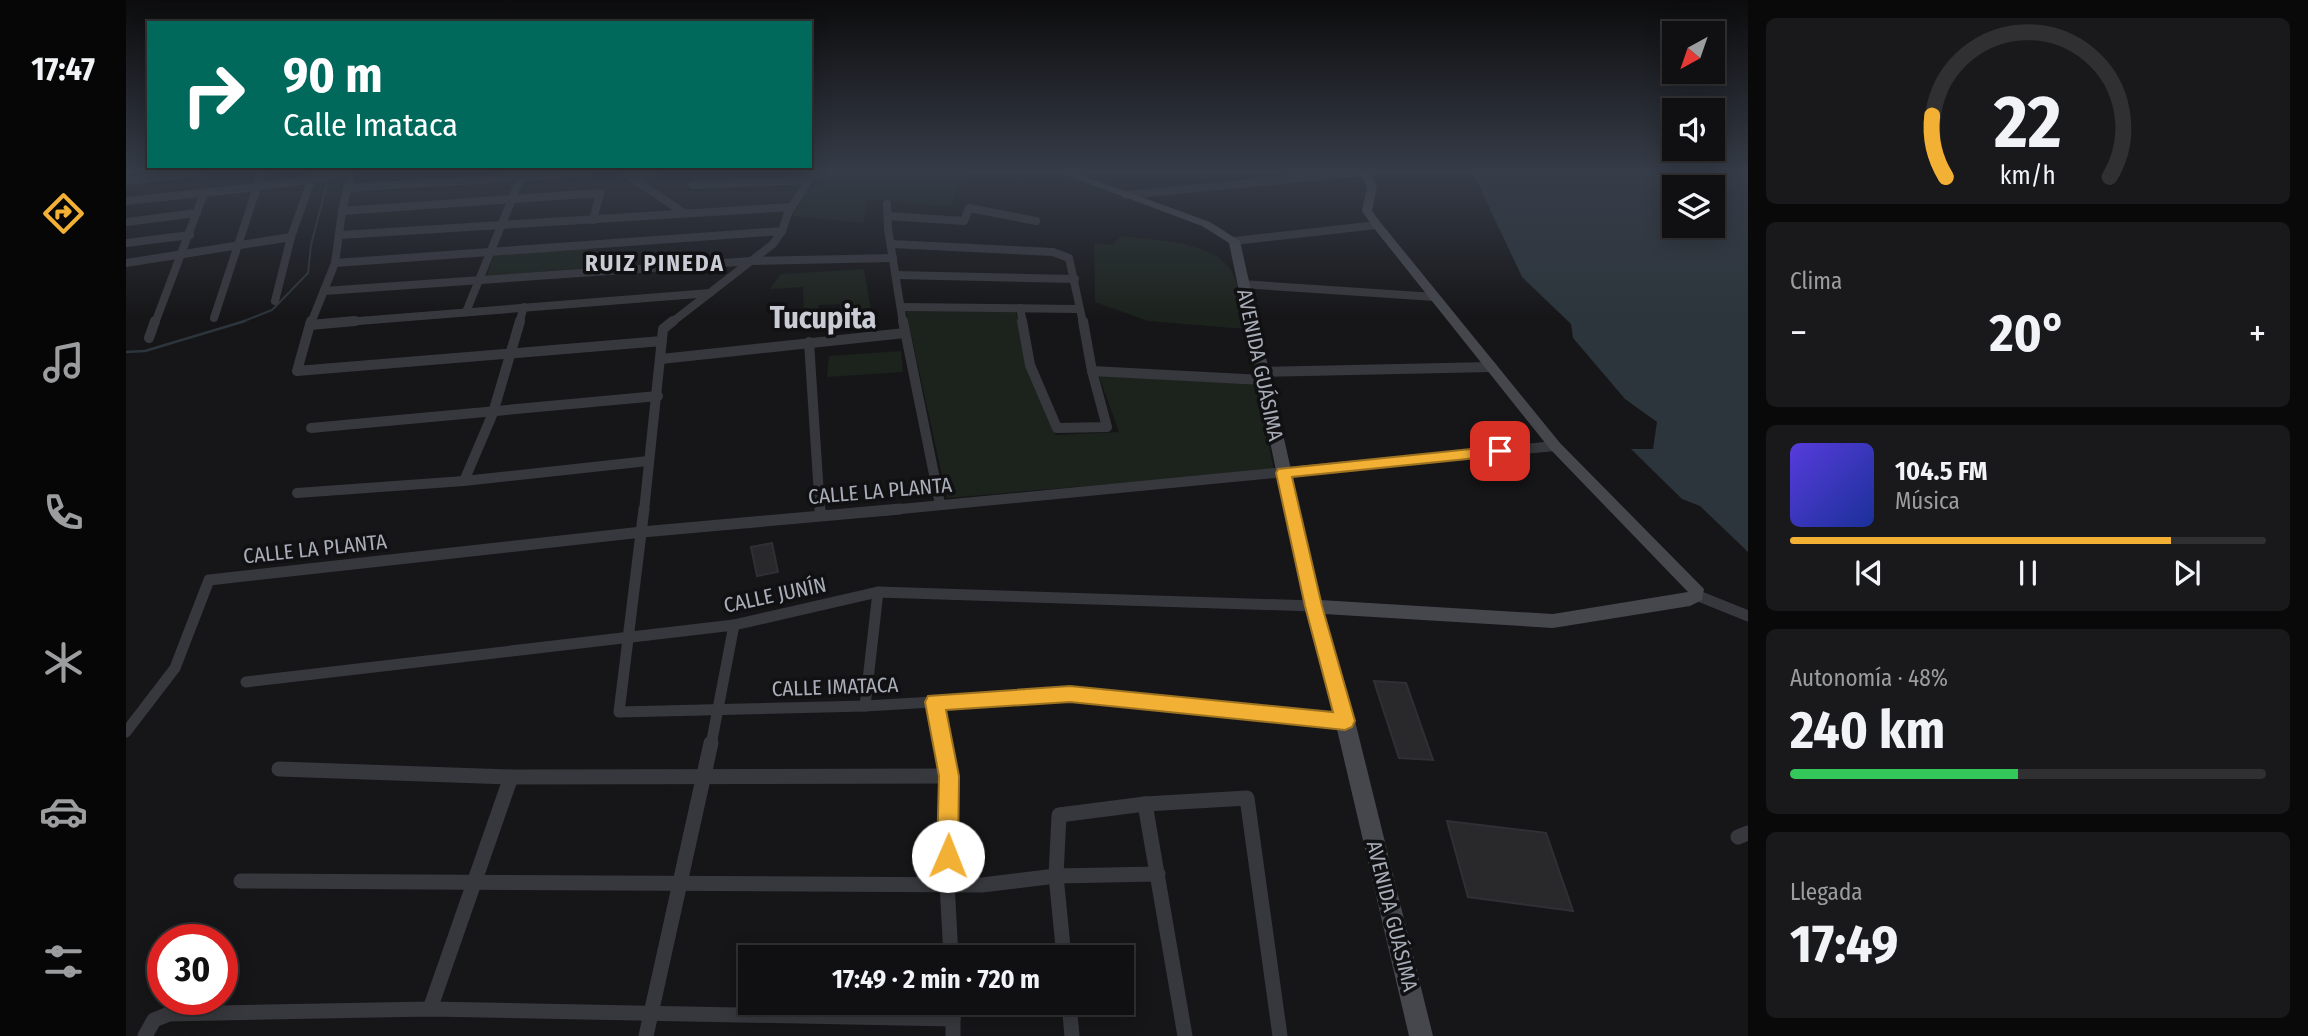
<!DOCTYPE html>
<html lang="es">
<meta charset="utf-8">
<style>
body{margin:0;font-family:"Fira Sans Condensed",sans-serif;background:#19191b;color:#f1f3f6;height:100vh;display:flex;flex-direction:column;font-size:26px;white-space:nowrap}
*{box-sizing:border-box;margin:0}
p{font-size:23px;color:#9c9d9f}
.icon{flex:none;width:38px;height:38px;fill:none;stroke:currentColor;stroke-width:2;stroke-linecap:round;stroke-linejoin:round}
.map{position:relative;flex:1;overflow:hidden}
.sheet{display:flex;flex-direction:column;gap:18px;padding:18px;background:#09090a;width:560px}
.sheet>*{flex:none}
.top-card{position:absolute;left:21px;top:21px;width:665px;height:147px;border-radius:0px;box-shadow:0 4px 18px #0003,0 0 0 2px #303032;background:#00695c;color:#fff;overflow:hidden}
.needle{width:46px;rotate:220deg}
.controls{position:absolute;left:1536px;top:21px;display:grid;gap:14px}
.controls a{display:grid;place-items:center;width:63px;height:63px;border-radius:0px;background:#101012;box-shadow:0 4px 18px #0003,0 0 0 2px #303032;font-size:35px}
.speed{position:absolute;left:21px;top:924px;display:flex;gap:14px;font-size:35px;font-weight:700;text-align:center}
.speed>*{display:grid;place-content:center;width:91px;height:91px;border-radius:50%;background:#101012;box-shadow:0 4px 18px #0003,0 0 0 2px #303032;line-height:1}
.speed .limit{border:10px solid #d22;background:#fff;color:#111}
.pin{position:absolute;display:grid;place-items:center;width:60px;height:60px;color:#fff;margin:-30px;border-radius:14px;box-shadow:0 4px 10px #0006}
.me{position:absolute;width:77px;margin:-38px;rotate:1deg;stroke-linejoin:round;filter:drop-shadow(0 0 5px #0008)}
.turn{display:flex;align-items:center;gap:24px;height:147px;padding:0 21px;font-size:32px}
.turn .icon{width:91px;height:91px;stroke-width:2.5}
.turn b{display:block;font-size:49px;line-height:60px}
.big{font-size:52px;font-weight:700;line-height:1.1}
.sheet .tile{flex:1;display:flex;flex-direction:column;justify-content:center;gap:10px;min-width:0;padding:0 24px;border-radius:10px;background:#19191b}
.sheet .dial{align-items:center;gap:0}
.dial svg{height:182px;overflow:visible;fill:none;stroke:#303032;stroke-width:7;stroke-linecap:round;text-anchor:middle}
.dial text{fill:#f1f3f6;stroke:none}
.song{display:flex;align-items:center;gap:21px}
.cover{width:84px;height:84px;border-radius:10px;background:linear-gradient(135deg,hsl(250 70% 55%),hsl(230 70% 35%))}
.played{height:7px;border-radius:4px;background:linear-gradient(90deg,#f2b134 80%,#303032 80%)}
.keys{display:flex;justify-content:space-around;direction:ltr}
.heat{display:flex;justify-content:space-between;align-items:center;font-size:38px;direction:ltr}
.charge{height:10px;border-radius:5px;background:linear-gradient(90deg,#34c759 48%,#303032 0)}
.trip{position:absolute;left:612px;top:945px;width:396px;height:70px;border-radius:0px;background:#101012;box-shadow:0 4px 18px #0003,0 0 0 2px #303032;font-weight:700;line-height:70px;text-align:center}
main{display:flex;flex:1;min-height:0}
.dock{display:flex;flex-direction:column;width:126px;justify-content:space-around;align-items:center;background:#060607;color:#9c9d9f}
.dock .icon{width:49px;height:49px}
.dock .selected{color:#f2b134}
.dock b{font-size:32px;color:#f1f3f6}
.map>svg:first-child{display:block}
.green{fill:#1c231d}
.water{fill:#2c353c;fill-rule:evenodd}
.lines{fill:none;stroke-linecap:round;stroke-linejoin:round}
.stream-far1{stroke:#2c353c;stroke-width:2}
.stream{stroke:#2c353c;stroke-width:2.5}
.building{fill:#29292c;stroke:#303034;stroke-width:2}
.minor-far3{stroke:#37383d;stroke-width:8}
.minor-far2{stroke:#37383d;stroke-width:10}
.minor-far1{stroke:#37383d;stroke-width:11}
.minor{stroke:#37383d;stroke-width:15}
.secondary{fill:#45474d;fill-rule:evenodd}
.route{fill:#f2b134;stroke:#9d7322;stroke-width:2}
.labels{text-anchor:middle;dominant-baseline:central;stroke-width:7;stroke-linejoin:round;paint-order:stroke}
.street-label{font-size:21px;fill:#a8adb8;stroke:#111113}
.far-district-label{font-size:23px;font-weight:bold;letter-spacing:2px;fill:#c9ccd4;stroke:#111113}
.far-town-label{font-size:30px;font-weight:bold;fill:#c9ccd4;stroke:#111113}
</style>
<main>
<nav class="dock">
<b>17:47</b>
<svg class="icon selected" aria-label="directions" viewBox="0 0 24 24"><path d="M12 3l9 9-9 9-9-9zM9 14v-3h6M13 9l2 2-2 2"/></svg>
<svg class="icon" aria-label="music" viewBox="0 0 24 24"><path d="M9 18V5l10-2v13"/><circle cx="6" cy="18" r="3"/><circle cx="16" cy="16" r="3"/></svg>
<svg class="icon" aria-label="phone" viewBox="0 0 24 24"><path d="M5 4h4l2 5-3 2q2 4 5 5l2-3 5 2v4C11 20 4 13 5 4z"/></svg>
<svg class="icon" aria-label="climate" viewBox="0 0 24 24"><path d="M12 3v18M4 7l16 10M4 17L20 7"/></svg>
<svg class="icon" aria-label="car" viewBox="0 0 24 24"><path d="M5 17H2v-5l4-1 3-4h7l3 4 3 1v5h-3M9 17h6M6 11h13"/><circle cx="7" cy="17" r="2"/><circle cx="17" cy="17" r="2"/></svg>
<svg class="icon" aria-label="filters" viewBox="0 0 24 24"><path d="M4 7h16M4 17h16"/><circle cx="9" cy="7" r="2"/><circle cx="15" cy="17" r="2"/></svg>
</nav>
<div class="map">
<svg width="1622" height="1036" viewBox="0 0 1622 1036">
<rect width="100%" height="100%" fill="#161618"/>
<!-- green -->
<g class="green">
<polygon points="694,172 838,172 824,207 742,199 737,223 666,216"/>
<path d="M995,236C1027,240 1092,240 1108,276C1115,292 1116,312 1120,329L1022,321L969,302L968,243L986,245Z"/>
<polygon points="462,248 462,268 361,276 368,253"/>
<polygon points="738,269 745,311 716,320 714,304 692,305 693,316 678,317 677,287 644,289 655,274"/>
<polygon points="780,311 890,312 900,364 930,435 993,432 973,376 1130,384 1148,470 821,498"/>
<polygon points="775,351 777,372 701,377 703,356"/>
</g>
<!-- water -->
<path class="water" d="M1342,172H1622V552L1574,506L1556,499L1505,449H1527L1531,422L1499,399L1447,338L1445,324L1396,277L1349,177ZM1549,187H1587V226H1549Z"/>
<g class="lines">
<!-- stream-far1 -->
<polyline class="stream-far1" points="113,323 146,310 182,273 185,245 204,172"/>
<!-- stream -->
<polyline class="stream" points="0,352 19,351 119,321"/>
</g>
<!-- building -->
<g class="building">
<polygon points="646,543 652,572 631,576 625,547"/>
<polygon points="1248,681 1280,683 1307,760 1273,758"/>
<polygon points="1321,821 1420,833 1447,911 1342,897"/>
</g>
<g class="lines">
<!-- minor-far3 -->
<g class="minor-far3">
<polyline points="497,172 558,213"/>
<polyline points="507,179 529,172"/>
<polyline points="0,181 73,173"/>
<polyline points="567,185 683,180"/>
<polyline points="221,188 463,173"/>
<polyline points="1000,195 1239,172"/>
<polyline points="0,201 132,187 225,173"/>
<polyline points="761,204 762,229 777,323"/>
<polyline points="216,211 474,193 467,220"/>
<polyline points="762,216 838,221 843,208 910,221"/>
<polyline points="0,222 71,213"/>
<polyline points="214,235 666,207"/>
<polyline points="1108,241 1251,225"/>
<polyline points="0,243 64,235"/>
<polyline points="766,244 927,252 943,258 957,323"/>
<polyline points="0,263 165,237"/>
<polyline points="209,263 656,231"/>
<polyline points="770,275 949,279"/>
<polyline points="1116,284 1309,297"/>
<polyline points="198,291 626,261 767,258"/>
<polyline points="149,301 165,237 187,175"/>
<polyline points="776,307 953,309"/>
<polyline points="894,308 897,323"/>
<polyline points="340,312 397,172"/>
<polyline points="88,318 136,172"/>
<polyline points="29,323 78,193"/>
<polyline points="185,323 209,263 216,211 225,172"/>
<polyline points="207,323 584,293"/>
<polyline points="393,323 398,307"/>
<polyline points="545,323 647,244 656,231 662,213 688,172"/>
</g>
<!-- minor-far2 -->
<g class="minor-far2">
<polyline points="185,321 171,371 536,341"/>
<polyline points="777,321 814,504"/>
<polyline points="896,321 904,365 931,428 981,427 966,371 957,321"/>
<polyline points="184,325 229,321"/>
<polyline points="23,338 29,321"/>
<polyline points="683,342 694,511"/>
<polyline points="535,359 779,333"/>
<polyline points="966,371 1137,380"/>
<polyline points="1135,372 1366,367"/>
<polyline points="185,428 532,396"/>
<polyline points="338,481 367,413 394,321"/>
<polyline points="171,493 338,481 522,461"/>
<polyline points="518,511 537,329 547,321"/>
<polyline points="754,511 1429,446"/>
</g>
<!-- minor-far1 -->
<g class="minor-far1">
<polyline points="518,509 493,712 739,706 944,694 1219,721"/>
<polyline points="694,509 694,515"/>
<polyline points="1570,595 1622,616"/>
<polyline points="120,682 608,625 752,592 1187,606"/>
<polyline points="809,702 817,745"/>
<polyline points="739,706 752,592"/>
<polyline points="0,732 49,668 83,580 516,532 774,509"/>
<polyline points="585,745 608,625"/>
</g>
<!-- minor -->
<g class="minor">
<polyline points="817,743 823,776 821,883 825,957"/>
<polyline points="153,769 385,777 823,776"/>
<polyline points="1019,804 1059,1036"/>
<polyline points="1612,837 1622,833"/>
<polyline points="115,881 856,885 930,876 1032,874"/>
<polyline points="938,957 930,876 933,815 1019,804 1121,798 1154,1036"/>
<polyline points="827,1003 827,1036"/>
<polyline points="943,1003 946,1036"/>
<polyline points="304,1009 385,777"/>
<polyline points="19,1036 28,1020 43,1014 304,1009 827,1019"/>
<polyline points="520,1036 585,743"/>
</g>
<!-- secondary -->
<polygon class="secondary" points="932,172 946,172 1084,222 1114,241 1194,600 1427,614 1562,592 1424,449 1247,227 1236,211 1241,187 1234,172 1244,172 1251,187 1246,211 1255,223 1434,443 1578,589 1576,600 1564,606 1427,628 1198,614 1229,721 1307,1036 1283,1036 1209,721 1178,606 1103,243 1076,226"/>
</g>
<!-- sky -->
<linearGradient id="sky" x2="0" y2="1"><stop stop-color="#0c0c0d"/><stop offset="0.54" stop-color="#363c48"/><stop offset="1" stop-color="#363c48" stop-opacity="0"/></linearGradient>
<rect width="1622" height="317" fill="url(#sky)"/>
<!-- route -->
<polygon class="route" points="1374,446 1382,451 1380,455 1166,477 1196,606 1229,721 1226,727 1219,730 944,702 820,710 833,776 832,856 829,864 822,867 814,864 811,856 813,776 799,702 802,696 944,686 1207,712 1179,606 1150,473 1152,469"/>
<g class="labels">
<!-- street labels -->
<g class="street-label">
<text transform="translate(1134 365) rotate(78)">AVENIDA GUÁSIMA</text>
<text transform="translate(754 491) rotate(-5)">CALLE LA PLANTA</text>
<text transform="translate(189 549) rotate(-6)">CALLE LA PLANTA</text>
<text transform="translate(649 595) rotate(-12)">CALLE JUNÍN</text>
<text transform="translate(709 687) rotate(-2)">CALLE IMATACA</text>
<text transform="translate(1266 916) rotate(76)">AVENIDA GUÁSIMA</text>
</g>
<!-- far-district labels -->
<g class="far-district-label">
<text x="529" y="263">RUIZ PINEDA</text>
</g>
<!-- far-town labels -->
<g class="far-town-label">
<text x="697" y="318">Tucupita</text>
</g>
</g>
</svg>
<div class="controls">
<a><svg class="needle" viewBox="-14 -14 28 28"><path d="M0-13l5 13h-10z" fill="#e53935"/><path d="M0 13l5-13h-10z" fill="#9c9d9f"/></svg></a>
<a><svg class="icon" aria-label="sound" viewBox="0 0 24 24"><path d="M4 9h4l5-4v14l-5-4H4zM17 9q2 3 0 6"/></svg></a>
<a><svg class="icon" aria-label="layers" viewBox="0 0 24 24"><path d="M12 4l9 5-9 5-9-5zM3 14l9 5 9-5"/></svg></a>
</div>
<div class="speed"><div class="limit">30</div></div>
<div class="pin" style="left:1374px;top:451px;background:#d93025"><svg class="icon" aria-label="arrive" viewBox="0 0 24 24"><path d="M6 21V4h12l-3 4 3 4H6"/></svg></div>
<svg class="me" style="left:822px;top:856px" viewBox="-20 -20 40 40"><circle r="19" fill="#fff"/><path d="M0-13L10 11 0 6-10 11z" fill="#f2b134"/></svg>
<div class="trip">17:49 · 2 min · 720 m</div>
<div class="top-card">
<div class="turn"><svg class="icon" aria-label="right" viewBox="0 0 24 24"><path d="M7 20v-9h11M14 6l5 5-5 5"/></svg><div><b>90 m</b>Calle Imataca</div></div>
</div>
</div>
<section class="sheet">
<div class="tile dial"><svg viewBox="0 0 100 80">
<path d="M14 69A42 42 0 1 1 86 69"/>
<path d="M14 69A42 42 0 0 1 8 42" stroke="#f2b134"/>
<text x="50" y="56" font-size="32" font-weight="700">22</text>
<text x="50" y="72" font-size="11">km/h</text>
</svg></div>
<div class="tile"><p>Clima</p>
<div class="heat"><a>−</a><b class="big">20°</b><a>+</a></div>
</div>
<div class="tile">
<div class="song"><i class="cover"></i><div><b>104.5 FM</b><p>Música</p></div></div>
<div class="played"></div>
<div class="keys"><svg class="icon" aria-label="previous" viewBox="0 0 24 24"><path d="M18 5L8 12l10 7zM5 5v14"/></svg><svg class="icon" aria-label="pause" viewBox="0 0 24 24"><path d="M8 5v14M16 5v14"/></svg><svg class="icon" aria-label="next" viewBox="0 0 24 24"><path d="M6 5l10 7-10 7zM19 5v14"/></svg></div>
</div>
<div class="tile"><p>Autonomía · 48%</p><b class="big">240 km</b><div class="charge"></div></div>
<div class="tile"><p>Llegada</p><b class="big">17:49</b></div>
</section>
</main>
